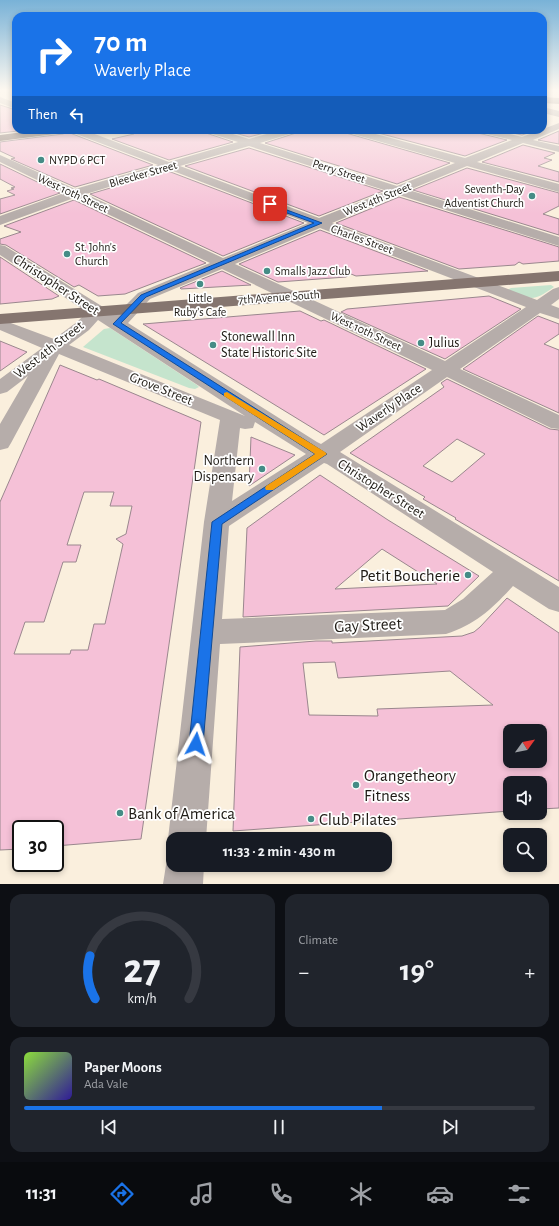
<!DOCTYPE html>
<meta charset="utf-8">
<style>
body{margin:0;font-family:"Alegreya Sans",sans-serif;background:#20242c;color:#f1f3f6;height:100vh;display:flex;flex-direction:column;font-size:15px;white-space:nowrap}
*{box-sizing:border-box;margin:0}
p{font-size:13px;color:#9ea1a6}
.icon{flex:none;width:22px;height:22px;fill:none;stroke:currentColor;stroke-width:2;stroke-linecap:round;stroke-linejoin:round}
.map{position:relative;height:884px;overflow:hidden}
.panel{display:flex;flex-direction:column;gap:10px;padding:10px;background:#0d0f14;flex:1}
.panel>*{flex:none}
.hud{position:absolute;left:12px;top:12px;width:535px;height:122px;border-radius:12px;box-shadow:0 2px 6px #0003;background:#1a73e8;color:#fff;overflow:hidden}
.needle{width:26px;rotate:57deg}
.controls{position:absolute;left:503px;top:724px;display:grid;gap:8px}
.controls a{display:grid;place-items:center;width:44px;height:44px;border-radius:8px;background:#171b24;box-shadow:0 2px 6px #0003;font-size:20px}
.speed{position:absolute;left:12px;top:820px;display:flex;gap:8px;font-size:20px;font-weight:700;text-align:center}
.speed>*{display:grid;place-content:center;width:52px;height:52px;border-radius:50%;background:#171b24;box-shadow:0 2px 6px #0003;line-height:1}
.speed .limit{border:2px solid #111;border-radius:6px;background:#fff;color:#111}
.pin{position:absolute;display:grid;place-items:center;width:34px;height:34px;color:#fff;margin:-17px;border-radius:8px;box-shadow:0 2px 6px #0006}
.me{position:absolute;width:44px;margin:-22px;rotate:5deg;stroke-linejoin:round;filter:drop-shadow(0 0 3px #0008)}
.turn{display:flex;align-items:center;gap:14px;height:84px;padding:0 16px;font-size:18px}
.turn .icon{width:52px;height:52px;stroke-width:2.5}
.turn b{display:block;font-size:28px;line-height:34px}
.then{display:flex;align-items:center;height:38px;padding:0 16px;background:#0003;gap:8px;font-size:15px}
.big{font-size:30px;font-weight:700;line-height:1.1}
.panel .widget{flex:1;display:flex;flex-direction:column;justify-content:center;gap:6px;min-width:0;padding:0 14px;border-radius:12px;background:#20242c}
.panel .dial{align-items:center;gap:0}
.dial svg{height:104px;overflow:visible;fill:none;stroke:#363941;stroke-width:7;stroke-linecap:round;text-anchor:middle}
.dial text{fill:#f1f3f6;stroke:none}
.song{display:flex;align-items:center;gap:12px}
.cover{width:48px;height:48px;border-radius:6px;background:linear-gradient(135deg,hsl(90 70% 55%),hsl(250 70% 35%))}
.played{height:4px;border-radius:2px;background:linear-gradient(90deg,#1a73e8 70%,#363941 70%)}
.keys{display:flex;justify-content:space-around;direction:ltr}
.heat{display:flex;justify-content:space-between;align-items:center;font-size:22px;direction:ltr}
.panel .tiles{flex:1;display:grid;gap:10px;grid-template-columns:1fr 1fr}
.widget:last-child{grid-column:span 2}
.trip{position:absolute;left:166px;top:832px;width:226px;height:40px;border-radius:12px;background:#171b24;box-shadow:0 2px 6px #0003;font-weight:700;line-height:40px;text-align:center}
.tab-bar{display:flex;height:64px;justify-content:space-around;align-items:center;background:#090b0e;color:#9ea1a6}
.tab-bar .icon{width:28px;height:28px}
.tab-bar .on{color:#1a73e8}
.tab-bar b{font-size:18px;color:#f1f3f6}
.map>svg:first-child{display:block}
.green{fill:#c5e4cd}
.building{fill:#f5c1d7;stroke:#9a878e;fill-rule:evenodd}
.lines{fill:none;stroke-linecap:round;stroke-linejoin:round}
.minor{fill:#b6adaa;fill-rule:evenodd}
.major{fill:#85756f;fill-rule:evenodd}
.route{fill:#1a73e8;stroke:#114b97}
.slow{fill:#f59e0b}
.poi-dot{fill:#458c86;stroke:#fefefe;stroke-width:1.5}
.labels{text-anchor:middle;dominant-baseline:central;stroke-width:3.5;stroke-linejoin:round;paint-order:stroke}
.far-poi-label{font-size:12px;fill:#1f1b15;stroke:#fefefe;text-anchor:start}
.far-street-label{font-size:12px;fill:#1f1b15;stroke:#fefefe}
.street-label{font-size:14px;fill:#1f1b15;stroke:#fefefe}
.poi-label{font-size:14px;fill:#1f1b15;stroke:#fefefe;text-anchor:start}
.near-poi-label{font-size:17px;fill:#1f1b15;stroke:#fefefe;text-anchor:start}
.near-street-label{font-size:17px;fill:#1f1b15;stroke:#fefefe}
</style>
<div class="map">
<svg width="559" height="884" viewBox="0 0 559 884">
<rect width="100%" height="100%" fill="#faefdd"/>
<!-- green -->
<g class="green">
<path d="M551,285L554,287C531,303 532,299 507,290L511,288Z"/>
<polygon points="110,328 197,385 199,387 195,389 189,388 83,347 104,329"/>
</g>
<!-- building -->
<g class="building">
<polygon points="0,105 16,110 16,130 27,130 0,133"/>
<polygon points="130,130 204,130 206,133 233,142 169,160 112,139 134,134"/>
<polygon points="225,130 275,130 249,137"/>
<polygon points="298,130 344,130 346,133 450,163 397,184 265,143 296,133"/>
<polygon points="367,130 476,130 478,133 507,140 465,156"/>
<polygon points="500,130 536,130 522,135"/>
<polygon points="69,131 70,133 153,165 75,187 11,159 15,158 0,151 0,142 63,134"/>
<polygon points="559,131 559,144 538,140"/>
<polygon points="523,145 555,153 544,158 552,160 538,166 559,172 559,182 482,162"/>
<polygon points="249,148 383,191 319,216 185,166"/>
<polygon points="0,164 60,193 0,214 0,199 15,195 7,191 14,189 11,188 15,187 0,179"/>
<polygon points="467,168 559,193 559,206 543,214 559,219 559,235 413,190"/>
<polygon points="168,171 304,223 223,256 90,194"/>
<polygon points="399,197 559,247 559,261 523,264 519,262 515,265 459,269 336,223"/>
<polygon points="74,200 206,263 125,294 98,296 79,285 74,287 6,245 0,244 0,239 21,232 4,226"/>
<polygon points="320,230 428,271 356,276 351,274 346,277 278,282 239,264"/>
<polygon points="0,257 59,296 52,299 0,304"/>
<polygon points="222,271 251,285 181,289 180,288"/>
<polygon points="489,296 521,309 445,359 341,312 347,309"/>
<polygon points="300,311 321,321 324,320 426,369 324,435 143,324"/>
<polygon points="538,316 559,324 559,334 544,344 559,350 559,413 463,369"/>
<polygon points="0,341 27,352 0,371"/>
<path d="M60,365L97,380L99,379L201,422L141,839L55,846V829H21V849L0,850V502ZM84,492H114L110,506H132L126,534L116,539L123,544L105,624H94L88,650H71L70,654H14L25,622H44L63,562H76L81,545H67Z"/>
<path d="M447,379L550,429L559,430V581L455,519L456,518L423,499L425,497L350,453L444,387L441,383ZM457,439L485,454L452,482L423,466Z"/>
<polygon points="251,437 295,455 249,486"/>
<path d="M320,475L388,520L479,576L448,606L243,617L247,528ZM382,549L437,584L335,589Z"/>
<path d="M507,598L559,633V808L540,809V783H510V811L233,831L240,647L316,641H332V643L462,636L474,632L480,627ZM335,662L338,678L450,671L493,705L377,709L378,716L309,715L303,663ZM510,731H540V761H510Z"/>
</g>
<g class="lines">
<!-- minor -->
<g class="minor">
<polygon points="0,97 16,103 16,109 0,103"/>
<polygon points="543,107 559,111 559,117 543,113"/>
<path d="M559,123V129L533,140L559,146V152L523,143L477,162L559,184V192L467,166L409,190L559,237V246L399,195L332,223L537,300L553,289L559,287V299L551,305L559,308V319L540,313L460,369L559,415V429L551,428L447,377L340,452L559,587V612L549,609L513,586C492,609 476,624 446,634L220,644L206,839H173V850L168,839L204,522L220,420L59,354L11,443L8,448L0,450V424L28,376L7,392L0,394V379L42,348L0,330V319L54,339L77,322L87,312L0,255V245L5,246L116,315L138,293L210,263L74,198L0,225V216L64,193L0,162V155L75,189L158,165L71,132L70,130H84L169,162L238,142L206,132L205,130H220L249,139L281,130H297L296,132L260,143L397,186L455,163L346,132L345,130H361L465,158L512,140L478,132L477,130H494L522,137ZM249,146L387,191L319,218L180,166ZM168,169L308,223L223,258L86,194ZM320,228L526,307L445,361L235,264ZM222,269L432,370L321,444L317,442L128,323L150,299ZM98,320L245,416L69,345L89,330ZM255,422L306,454L232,501L240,428L245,429L253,428ZM324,463L327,464L493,572L463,599L445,610L222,619L229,526Z"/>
<polygon points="171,851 173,851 173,865 204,865 203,884 163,884 166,865"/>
</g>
<!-- major -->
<g class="major">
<polygon points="543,97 559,98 559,104 543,103"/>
<polygon points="39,130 68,130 63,133 0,141 0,135"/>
<polygon points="559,271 559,281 0,324 0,314"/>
</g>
</g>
<!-- sky -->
<linearGradient id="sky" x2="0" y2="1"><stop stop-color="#79b2d7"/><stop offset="0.42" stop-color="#fdf8f0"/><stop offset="1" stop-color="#fdf8f0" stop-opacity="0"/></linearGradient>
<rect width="559" height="214" fill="url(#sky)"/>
<!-- route -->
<polygon class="route" points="268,203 322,223 146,297 121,323 327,454 222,524 203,744 201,748 196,750 191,748 189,744 212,522 315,454 113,324 141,295 314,223 268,206"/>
<!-- slow -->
<polygon class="slow" points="227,392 325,452 327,454 273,490 266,490 265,488 266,486 315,454 224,396 224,393"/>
<!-- markers -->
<g class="poi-dot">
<circle cx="41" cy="160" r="4"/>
<circle cx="532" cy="196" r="4"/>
<circle cx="67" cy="254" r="4"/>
<circle cx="267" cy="271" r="4"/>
<circle cx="200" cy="284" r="4"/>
<circle cx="421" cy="343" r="4"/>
<circle cx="213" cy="345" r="4"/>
<circle cx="262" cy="469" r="4"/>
<circle cx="468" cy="575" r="4"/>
<circle cx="356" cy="785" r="4"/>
<circle cx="120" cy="813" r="4"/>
<circle cx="311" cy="819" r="4"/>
</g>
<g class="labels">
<!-- far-poi labels -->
<g class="far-poi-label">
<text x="49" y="160">NYPD 6 PCT</text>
<text x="524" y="189" text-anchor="end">Seventh-Day<tspan x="524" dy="14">Adventist Church</tspan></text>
<text x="75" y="247">St. John’s<tspan x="75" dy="14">Church</tspan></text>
<text x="275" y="271">Smalls Jazz Club</text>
<text x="200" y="298" text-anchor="middle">Little<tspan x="200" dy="14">Ruby’s Cafe</tspan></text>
</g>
<!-- far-street labels -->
<g class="far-street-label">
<text transform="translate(339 171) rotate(18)">Perry Street</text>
<text transform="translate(143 174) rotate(-16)">Bleecker Street</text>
<text transform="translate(73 193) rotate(25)">West 10th Street</text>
<text transform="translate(377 199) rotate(-22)">West 4th Street</text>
<text transform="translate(362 239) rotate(20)">Charles Street</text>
<text transform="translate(279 297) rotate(-4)">7th Avenue South</text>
<text transform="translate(366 331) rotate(25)">West 10th Street</text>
</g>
<!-- street labels -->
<g class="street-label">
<text transform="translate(56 285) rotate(33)">Christopher Street</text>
<text transform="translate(49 350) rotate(-38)">West 4th Street</text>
<text transform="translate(161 389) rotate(22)">Grove Street</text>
<text transform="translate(389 408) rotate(-34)">Waverly Place</text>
<text transform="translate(381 489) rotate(32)">Christopher Street</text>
</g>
<!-- poi labels -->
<g class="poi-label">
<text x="221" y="337">Stonewall Inn<tspan x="221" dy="16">State Historic Site</tspan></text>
<text x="429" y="343">Julius</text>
<text x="254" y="461" text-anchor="end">Northern<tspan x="254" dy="16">Dispensary</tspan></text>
</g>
<!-- near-poi labels -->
<g class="near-poi-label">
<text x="460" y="575" text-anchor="end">Petit Boucherie</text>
<text x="364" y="775">Orangetheory<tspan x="364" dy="20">Fitness</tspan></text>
<text x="128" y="813">Bank of America</text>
<text x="319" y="819">Club Pilates</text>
</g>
<!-- near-street labels -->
<g class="near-street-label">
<text transform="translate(368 625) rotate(-3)">Gay Street</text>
</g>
</g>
</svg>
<div class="controls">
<a><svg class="needle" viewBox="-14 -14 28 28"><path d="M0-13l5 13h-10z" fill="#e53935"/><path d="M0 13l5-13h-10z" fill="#9ea1a6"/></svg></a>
<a><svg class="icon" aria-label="sound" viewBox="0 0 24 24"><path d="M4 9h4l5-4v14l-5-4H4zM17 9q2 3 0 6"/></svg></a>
<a><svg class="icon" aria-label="search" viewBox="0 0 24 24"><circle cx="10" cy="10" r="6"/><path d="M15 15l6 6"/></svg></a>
</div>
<div class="speed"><div class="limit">30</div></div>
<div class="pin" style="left:270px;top:204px;background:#d93025"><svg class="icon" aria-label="arrive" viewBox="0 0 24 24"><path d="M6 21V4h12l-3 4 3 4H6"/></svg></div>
<svg class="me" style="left:196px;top:744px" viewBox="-20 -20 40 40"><path d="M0-17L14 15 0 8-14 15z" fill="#1a73e8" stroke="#fff" stroke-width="4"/></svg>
<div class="trip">11:33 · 2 min · 430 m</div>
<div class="hud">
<div class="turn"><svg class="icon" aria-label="right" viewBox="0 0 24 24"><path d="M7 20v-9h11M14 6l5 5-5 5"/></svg><div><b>70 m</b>Waverly Place</div></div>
<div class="then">Then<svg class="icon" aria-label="left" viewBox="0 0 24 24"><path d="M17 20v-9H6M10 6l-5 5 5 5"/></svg></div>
</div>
</div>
<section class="panel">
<div class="tiles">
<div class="widget dial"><svg viewBox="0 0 100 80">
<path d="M14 69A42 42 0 1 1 86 69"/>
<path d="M14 69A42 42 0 0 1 10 36" stroke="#1a73e8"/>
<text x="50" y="56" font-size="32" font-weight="700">27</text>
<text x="50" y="72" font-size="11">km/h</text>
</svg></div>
<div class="widget"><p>Climate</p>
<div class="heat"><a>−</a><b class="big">19°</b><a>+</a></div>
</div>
<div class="widget">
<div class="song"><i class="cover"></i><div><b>Paper Moons</b><p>Ada Vale</p></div></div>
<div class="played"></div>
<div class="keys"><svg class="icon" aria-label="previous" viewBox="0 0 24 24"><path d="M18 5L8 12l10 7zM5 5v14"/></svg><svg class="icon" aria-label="pause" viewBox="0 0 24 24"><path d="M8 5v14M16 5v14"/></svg><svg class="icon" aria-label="next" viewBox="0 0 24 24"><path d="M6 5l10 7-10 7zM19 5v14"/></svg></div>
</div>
</div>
</section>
<nav class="tab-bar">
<b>11:31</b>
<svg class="icon on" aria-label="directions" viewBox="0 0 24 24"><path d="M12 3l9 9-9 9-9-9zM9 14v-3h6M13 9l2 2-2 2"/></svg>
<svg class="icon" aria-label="music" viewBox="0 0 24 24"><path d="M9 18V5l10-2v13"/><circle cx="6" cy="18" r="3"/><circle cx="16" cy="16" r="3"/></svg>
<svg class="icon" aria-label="phone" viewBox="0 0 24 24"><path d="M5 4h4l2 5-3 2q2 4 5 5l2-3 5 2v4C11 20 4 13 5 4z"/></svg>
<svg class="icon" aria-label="climate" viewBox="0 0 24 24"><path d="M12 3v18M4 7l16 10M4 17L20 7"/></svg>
<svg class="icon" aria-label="car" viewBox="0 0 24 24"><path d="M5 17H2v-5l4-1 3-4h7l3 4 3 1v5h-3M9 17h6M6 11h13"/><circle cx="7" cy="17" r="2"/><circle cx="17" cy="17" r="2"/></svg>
<svg class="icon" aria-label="filters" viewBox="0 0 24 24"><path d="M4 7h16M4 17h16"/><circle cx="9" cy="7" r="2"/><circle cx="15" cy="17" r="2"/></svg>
</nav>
